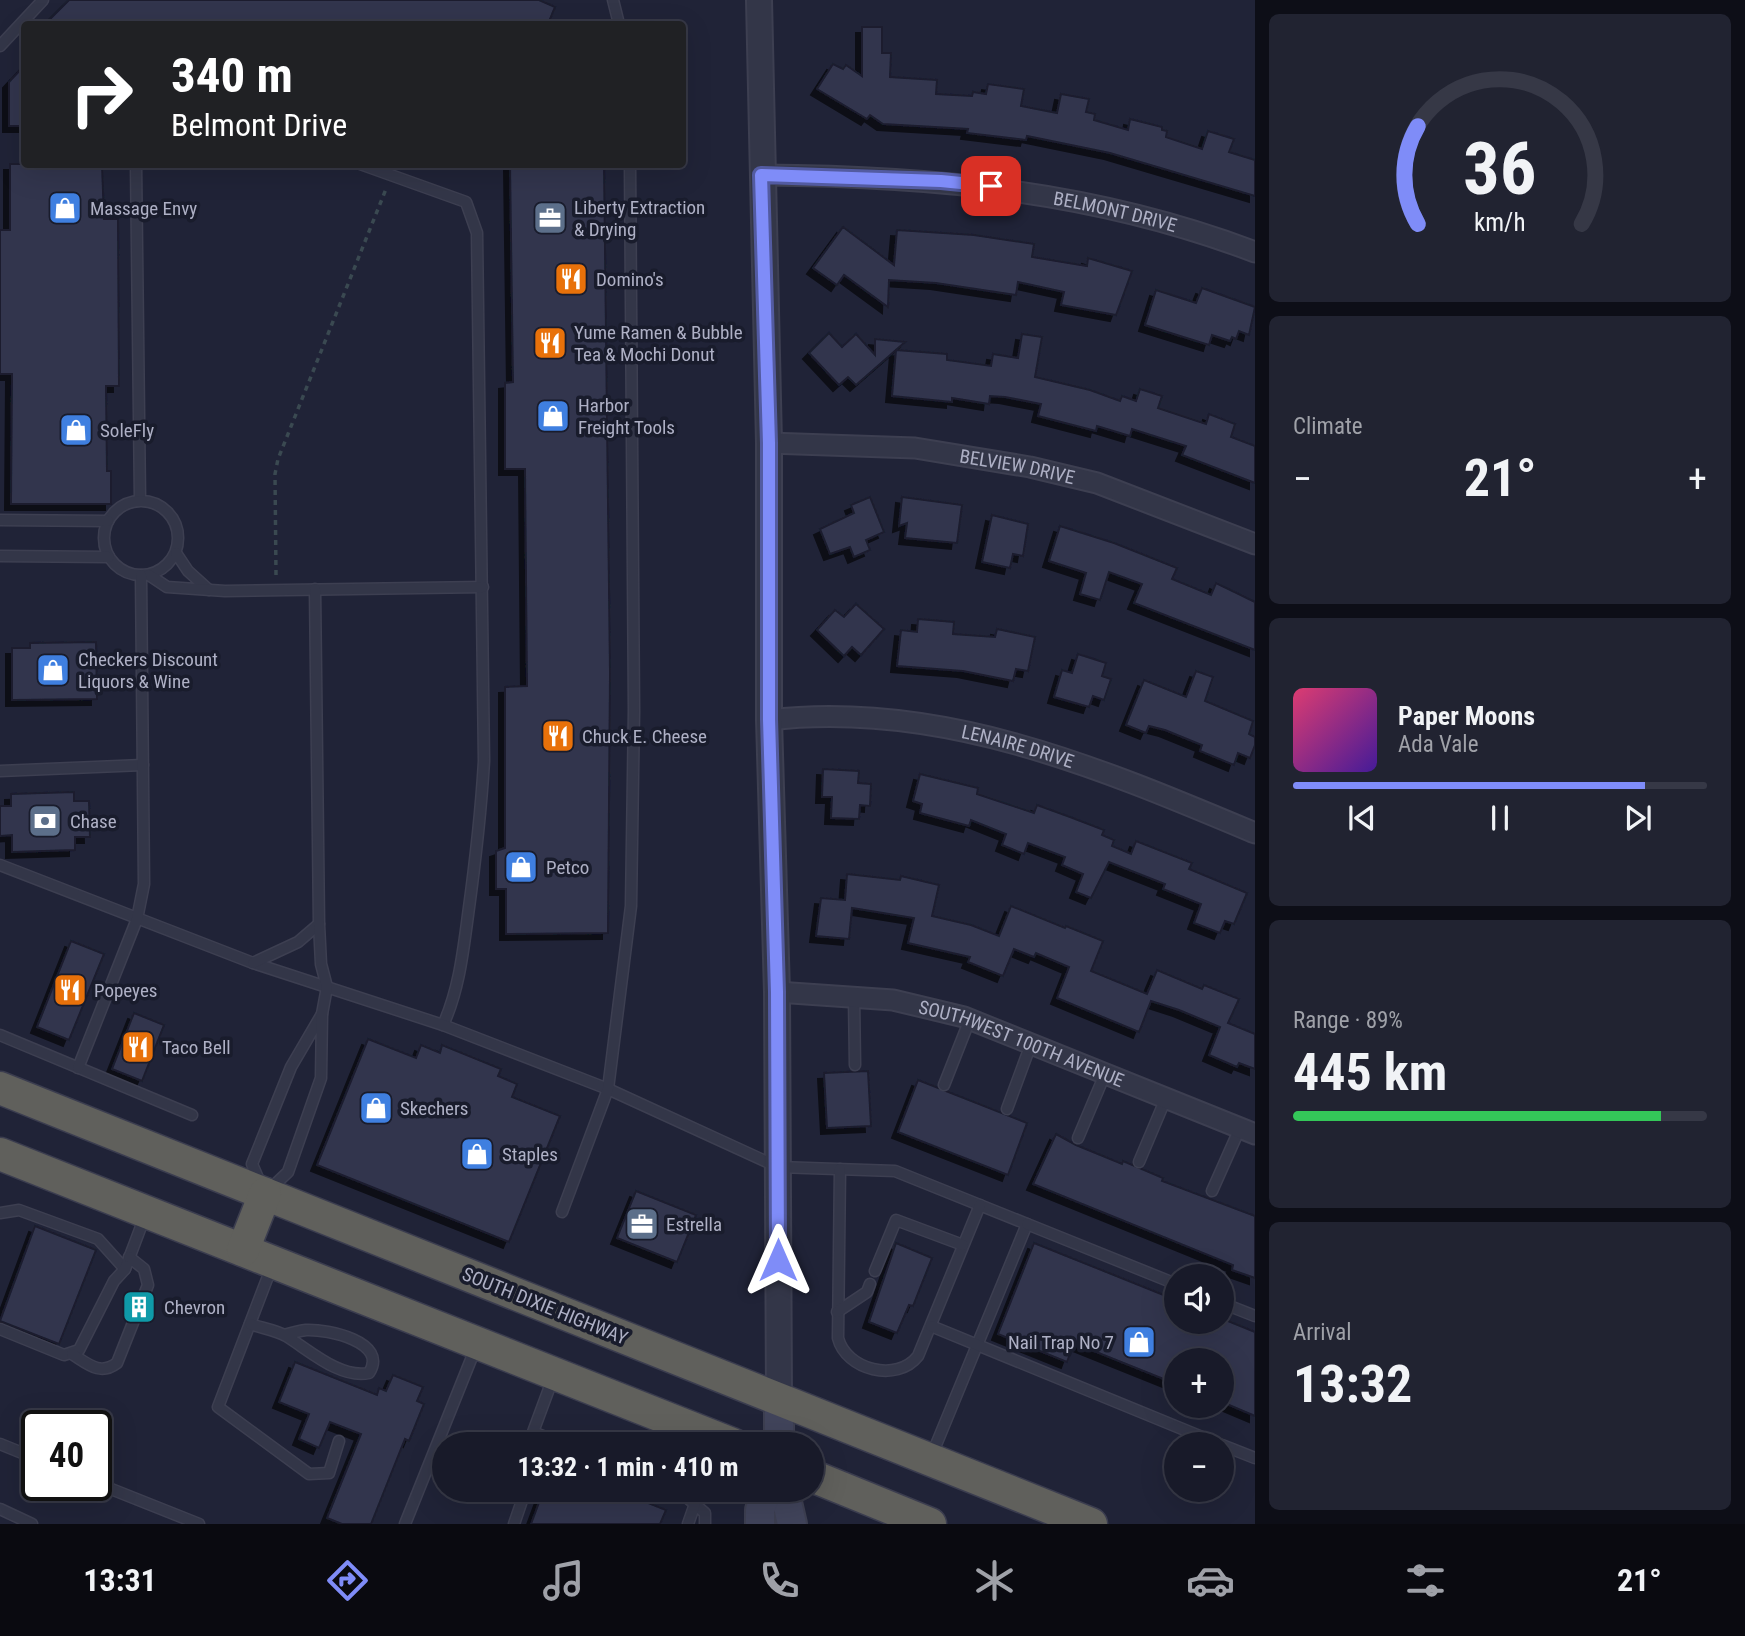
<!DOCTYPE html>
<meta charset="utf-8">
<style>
body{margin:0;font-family:"Roboto Condensed",sans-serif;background:#212331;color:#f1f3f6;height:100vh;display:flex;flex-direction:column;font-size:26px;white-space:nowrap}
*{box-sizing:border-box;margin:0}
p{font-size:23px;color:#9fa1a8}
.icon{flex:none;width:38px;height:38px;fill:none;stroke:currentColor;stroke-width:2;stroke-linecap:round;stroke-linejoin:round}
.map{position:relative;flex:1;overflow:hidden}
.side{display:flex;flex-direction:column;gap:14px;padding:14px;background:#0d0e17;width:490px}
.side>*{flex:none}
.hud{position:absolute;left:21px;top:21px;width:665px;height:147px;border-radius:7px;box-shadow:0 7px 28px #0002,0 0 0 2px #363846;background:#202124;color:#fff;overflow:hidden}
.controls{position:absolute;left:1164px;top:1264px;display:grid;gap:14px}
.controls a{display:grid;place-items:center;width:70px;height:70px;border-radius:50%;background:#181a29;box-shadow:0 7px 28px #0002,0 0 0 2px #363846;font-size:35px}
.speed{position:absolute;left:21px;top:1410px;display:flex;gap:14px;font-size:35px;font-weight:700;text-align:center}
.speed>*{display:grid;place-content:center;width:91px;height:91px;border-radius:50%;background:#181a29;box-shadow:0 7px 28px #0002,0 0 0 2px #363846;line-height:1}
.speed .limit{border:4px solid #111;border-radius:10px;background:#fff;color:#111}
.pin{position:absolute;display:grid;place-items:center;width:60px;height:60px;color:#fff;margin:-30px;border-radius:14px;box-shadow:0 4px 10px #0006}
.me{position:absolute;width:77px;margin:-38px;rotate:0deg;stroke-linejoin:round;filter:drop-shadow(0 0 5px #0008)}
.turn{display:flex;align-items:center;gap:24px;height:147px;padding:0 35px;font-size:32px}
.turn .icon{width:91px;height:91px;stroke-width:2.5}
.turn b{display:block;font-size:49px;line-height:60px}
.big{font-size:52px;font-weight:700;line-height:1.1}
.side .tile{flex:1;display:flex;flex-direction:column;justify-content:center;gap:10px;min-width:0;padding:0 24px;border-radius:10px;background:#212331}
.side .dial{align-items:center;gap:0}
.dial svg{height:182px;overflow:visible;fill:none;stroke:#363846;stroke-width:7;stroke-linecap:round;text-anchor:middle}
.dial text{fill:#f1f3f6;stroke:none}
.song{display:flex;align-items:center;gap:21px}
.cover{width:84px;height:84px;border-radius:10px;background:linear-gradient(135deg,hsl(340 70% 55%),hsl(260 70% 35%))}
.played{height:7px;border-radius:4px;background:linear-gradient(90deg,#7f8cf8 85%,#363846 85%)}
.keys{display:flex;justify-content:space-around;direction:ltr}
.heat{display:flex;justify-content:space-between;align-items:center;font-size:38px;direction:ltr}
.charge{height:10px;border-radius:5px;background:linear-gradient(90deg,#34c759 89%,#363846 0)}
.trip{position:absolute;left:432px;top:1432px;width:392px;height:70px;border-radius:35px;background:#181a29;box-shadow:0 7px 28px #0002,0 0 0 2px #363846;font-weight:700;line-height:70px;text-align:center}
.tabs{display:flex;height:112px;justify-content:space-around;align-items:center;background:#0a0a10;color:#9fa1a8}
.tabs .icon{width:49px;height:49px}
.tabs .current{color:#7f8cf8}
.tabs b{font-size:32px;color:#f1f3f6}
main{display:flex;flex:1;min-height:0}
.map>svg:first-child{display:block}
.building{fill:#32364e;stroke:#1b1d2e;stroke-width:2;filter:url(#shadow)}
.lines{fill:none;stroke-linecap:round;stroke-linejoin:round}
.service-casing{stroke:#3d3f51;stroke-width:13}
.minor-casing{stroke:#3d3f51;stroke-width:23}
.tertiary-casing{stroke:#3d3f51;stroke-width:28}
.secondary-casing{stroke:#3d3f51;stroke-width:32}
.trunk-casing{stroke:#3b3d4f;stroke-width:35}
.path{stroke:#3a4951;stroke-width:3.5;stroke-dasharray:5 5;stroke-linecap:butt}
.service{stroke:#333648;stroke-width:10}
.minor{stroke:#333648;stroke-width:19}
.tertiary{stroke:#333648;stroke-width:24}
.secondary{stroke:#41445b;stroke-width:28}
.trunk{stroke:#60605c;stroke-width:32}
.route-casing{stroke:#535ba1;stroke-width:18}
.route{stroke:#7f8cf8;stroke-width:12}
.labels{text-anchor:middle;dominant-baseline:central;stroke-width:7;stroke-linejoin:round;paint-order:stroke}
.poi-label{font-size:19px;fill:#aeb0c5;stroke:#191c2c;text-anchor:start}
.street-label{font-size:19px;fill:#aeb0c5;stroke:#191c2c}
</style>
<main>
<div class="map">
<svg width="1255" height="1524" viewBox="0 0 1255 1524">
<defs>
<filter id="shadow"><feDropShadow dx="-6" dy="6" stdDeviation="0" flood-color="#0009"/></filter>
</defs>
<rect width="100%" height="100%" fill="#202337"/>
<!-- building -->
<g class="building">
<polygon points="69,0 539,0 555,7 548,24 45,24"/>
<polygon points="862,27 882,27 882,53 891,53 890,77 937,80 936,94 972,96 973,92 986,94 988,84 1024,89 1021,106 1057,113 1061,94 1089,99 1086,112 1095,114 1094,120 1128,130 1130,119 1162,127 1162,130 1167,131 1166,137 1202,149 1208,131 1234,139 1229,152 1255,160 1255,196 1110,153 1027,136 1026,140 967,133 968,129 883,124 870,115 867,119 817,89 833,64 843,69 846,65 862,76"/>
<polygon points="24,66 24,126 9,126 9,82"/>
<polygon points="10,164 102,164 104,219 118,219 119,386 106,386 107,471 111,471 111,504 11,504 12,374 0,374 0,230 10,230"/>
<polygon points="510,164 604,164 610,673 608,933 506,934 506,889 496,889 496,851 505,848 505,687 527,686 525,469 505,469 505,383 513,382"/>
<polygon points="843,227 894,265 897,230 974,235 1034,244 1032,257 1087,266 1088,258 1132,271 1116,315 1061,305 1064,292 1018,282 1016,295 936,283 889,280 888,307 844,275 837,285 813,268"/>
<polygon points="1202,288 1255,307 1249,335 1239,331 1236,339 1232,337 1230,341 1212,335 1209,345 1145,325 1156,290 1196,303"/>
<polygon points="829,333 842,347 856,334 875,355 875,339 905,342 856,385 848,377 839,385 809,353"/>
<polygon points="1022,334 1042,337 1035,377 1090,390 1120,401 1122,396 1136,401 1140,389 1162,396 1158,408 1206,424 1209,414 1235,424 1231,437 1255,446 1255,483 1182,455 1186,446 1132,429 1130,436 1097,426 1096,431 1038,416 1041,404 1005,397 990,396 989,404 952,398 952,402 892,396 896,350 947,354 947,360 991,366 993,354 1018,358"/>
<polygon points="870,497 884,532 866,540 870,550 854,557 850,547 830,554 820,529 854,513 851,505"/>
<polygon points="902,497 962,505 957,543 905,538 907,523 899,526"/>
<polygon points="992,515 1028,524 1023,556 1013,554 1010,568 982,562"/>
<polygon points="1060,526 1114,543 1177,568 1172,579 1211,595 1216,583 1255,602 1255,650 1134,603 1142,584 1109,572 1100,600 1080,594 1086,573 1049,561"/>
<polygon points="856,604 884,629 861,655 852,647 844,656 817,630 835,610 844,617"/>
<polygon points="918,619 954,622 953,634 995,637 997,629 1035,637 1028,671 1016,669 1013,681 963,671 897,666 901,630 917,632"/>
<polygon points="96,642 97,699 12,700 12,648 30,648 30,643"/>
<polygon points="1078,654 1106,663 1102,676 1111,679 1104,700 1093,696 1089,707 1054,697 1062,670 1072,673"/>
<polygon points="1196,671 1213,677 1205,701 1253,721 1249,734 1255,737 1255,745 1250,758 1238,753 1234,765 1200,751 1202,745 1165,730 1149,726 1146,733 1126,725 1144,680 1186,697"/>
<polygon points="823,769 859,771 858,783 871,784 870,806 860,805 859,819 831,818 832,797 822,797"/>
<polygon points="920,774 978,788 977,794 1034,813 1037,805 1070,817 1104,830 1102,835 1114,840 1112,846 1131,854 1136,841 1192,863 1189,869 1247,893 1234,924 1225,921 1220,933 1194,923 1201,904 1163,889 1165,884 1109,862 1091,898 1076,892 1083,874 1062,865 1065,857 1028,843 1024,854 1002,845 1006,834 971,820 969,826 920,813 922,804 913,801"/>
<polygon points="74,792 74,801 89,801 90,837 75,837 75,850 12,852 12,835 0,836 0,806 11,806 11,794"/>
<polygon points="847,874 900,880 901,876 939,885 932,916 971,925 999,936 1011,906 1065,928 1066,926 1103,941 1091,971 1147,994 1157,970 1202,989 1204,985 1239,999 1228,1023 1255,1034 1255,1069 1239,1063 1237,1067 1209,1055 1220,1027 1179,1010 1151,1001 1139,1032 1057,998 1069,967 1036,953 1034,957 1014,949 1003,976 968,962 970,957 908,943 914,918 852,908 849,939 816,936 821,898 845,900"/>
<polygon points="71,941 104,954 69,1040 37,1027"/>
<polygon points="134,1013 164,1025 142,1081 112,1069"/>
<polygon points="368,1039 416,1058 421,1045 440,1053 442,1045 501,1069 498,1076 517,1084 512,1097 560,1116 509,1242 317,1165"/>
<polygon points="868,1071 871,1126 827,1128 824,1073"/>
<polygon points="918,1080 1027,1123 1008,1175 898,1132"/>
<polygon points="1056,1134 1076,1145 1122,1164 1123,1161 1163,1178 1162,1181 1255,1216 1255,1278 1232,1270 1233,1265 1033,1184"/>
<polygon points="636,1191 696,1215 677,1262 617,1238"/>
<polygon points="35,1226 96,1250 59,1344 0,1321"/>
<polygon points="896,1243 932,1258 913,1306 909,1305 897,1333 869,1322"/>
<polygon points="1034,1243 1176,1300 1176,1321 1228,1321 1255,1332 1255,1416 1222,1402 1222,1360 1176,1360 1176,1384 1074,1343 1067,1362 998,1334"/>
<polygon points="295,1362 377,1395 379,1388 386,1391 393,1375 423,1387 417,1401 424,1404 409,1441 405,1439 371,1524 342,1524 327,1518 361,1434 330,1422 319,1448 299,1439 309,1414 279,1402"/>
<polygon points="544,1489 613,1489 666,1510 660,1524 531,1524"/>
</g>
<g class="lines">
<defs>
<g id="service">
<polyline points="613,0 619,24"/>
<polyline points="0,46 43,0"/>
<polyline points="136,164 140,500"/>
<path d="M360,164L466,202L477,233L484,761C481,813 475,864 468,915C463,952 459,990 443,1025"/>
<circle cx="141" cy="538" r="37"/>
<polyline points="0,520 108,521"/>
<polyline points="176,553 188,571 209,590"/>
<polyline points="0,556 109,557"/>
<polyline points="149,575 167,587 225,591 483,587"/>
<polyline points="0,771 143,765"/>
<polyline points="0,865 253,963 443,1025 608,1089 778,1167 895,1171 1027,1224 931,1457"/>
<polyline points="253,963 298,942 319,924"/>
<polyline points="854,997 855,1065"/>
<polyline points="0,1035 192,1115"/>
<polyline points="78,1068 137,919 144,884 141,575"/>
<polyline points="944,1085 970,1019"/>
<polyline points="1007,1109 1031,1044"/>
<polyline points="1078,1138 1105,1074"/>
<polyline points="1139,1162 1166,1098"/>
<path d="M840,1169L838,1338C846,1370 897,1383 918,1356L980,1205"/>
<polyline points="261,1185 252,1164 291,1067 322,1014"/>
<polyline points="268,1191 288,1172 321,1078 322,1014 327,987 321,964 319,924 315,589"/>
<polyline points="1212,1191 1240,1128"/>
<polyline points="562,1212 608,1089 631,906 634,711 630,164"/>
<polyline points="0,1213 19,1210 98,1239 125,1269"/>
<polyline points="1027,1224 1176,1284"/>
<polyline points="272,1266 218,1407 309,1474 329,1473 339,1441"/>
<polyline points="875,1271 896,1220 963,1245"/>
<polyline points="1222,1303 1255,1316"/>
<polyline points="837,1312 867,1292 870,1284"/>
<path d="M250,1324C261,1328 276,1330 286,1336C309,1350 340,1379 369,1373C389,1342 328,1329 306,1330C299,1331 291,1333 284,1335"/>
<polyline points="931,1326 1219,1444"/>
<polyline points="0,1329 64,1355 79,1350 114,1281 125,1269 145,1216"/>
<path d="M72,1354C88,1364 100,1376 117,1363L148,1285L144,1269L129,1257"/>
<polyline points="553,1378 533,1432 563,1444"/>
<polyline points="0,1444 37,1459"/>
<polyline points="1222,1445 1255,1458"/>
<polyline points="96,1483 199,1524"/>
<polyline points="677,1489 705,1513 705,1524"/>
<polyline points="0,1509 32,1524"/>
<polyline points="405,1524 476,1347"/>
<polyline points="514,1524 526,1489"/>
<polyline points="688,1524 695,1504"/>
</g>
<g id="minor">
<path id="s1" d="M761,175C931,176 1095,191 1255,252"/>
<path id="s2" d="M769,443L915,448L1030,467L1097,483L1255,544"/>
<path id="s3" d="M769,720C940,700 1100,768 1255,833"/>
<path id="s4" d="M777,992L893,1000L964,1017L1255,1134"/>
</g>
<polyline id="tertiary" points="759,0 769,443 769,720 777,992 779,1400"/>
<g id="secondary">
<polyline points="779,1444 779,1400"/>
<polyline points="784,1489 792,1524"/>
<polyline points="760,1524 760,1510 768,1489"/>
</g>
<g id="trunk">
<polyline points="0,1088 1091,1524"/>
<polyline points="0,1154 732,1444"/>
<polyline points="243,1250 265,1194"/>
<polyline points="812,1476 930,1524"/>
</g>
</defs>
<!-- service casing -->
<use href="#service" class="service-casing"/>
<!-- minor casing -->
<use href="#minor" class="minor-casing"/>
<!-- tertiary casing -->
<use href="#tertiary" class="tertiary-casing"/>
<!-- secondary casing -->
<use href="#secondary" class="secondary-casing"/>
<!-- trunk casing -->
<use href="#trunk" class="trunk-casing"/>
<!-- path -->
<polyline class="path" points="276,575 275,474 278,459 386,189"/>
<!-- service -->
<use href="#service" class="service"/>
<!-- minor -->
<use href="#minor" class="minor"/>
<!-- tertiary -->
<use href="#tertiary" class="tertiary"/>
<!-- secondary -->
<use href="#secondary" class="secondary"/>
<!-- trunk -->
<use href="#trunk" class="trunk"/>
</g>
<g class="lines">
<defs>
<polyline id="route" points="778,1260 777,992 769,719 769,443 761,175 941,181 991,186"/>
</defs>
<!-- route casing -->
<use href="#route" class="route-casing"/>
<!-- route -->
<use href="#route" class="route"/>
</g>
<!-- icons -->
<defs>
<symbol id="shop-square" viewBox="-11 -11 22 22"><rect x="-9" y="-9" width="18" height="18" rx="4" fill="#3f7fe0" stroke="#191c2c"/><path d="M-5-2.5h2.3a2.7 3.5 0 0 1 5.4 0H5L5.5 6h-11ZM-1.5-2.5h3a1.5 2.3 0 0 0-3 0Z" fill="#fff"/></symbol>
<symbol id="office-square" viewBox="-11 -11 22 22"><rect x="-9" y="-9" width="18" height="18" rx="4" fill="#5c6f8a" stroke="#191c2c"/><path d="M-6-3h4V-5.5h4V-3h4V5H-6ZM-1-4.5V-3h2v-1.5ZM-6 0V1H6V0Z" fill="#fff"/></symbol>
<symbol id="restaurant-square" viewBox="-11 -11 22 22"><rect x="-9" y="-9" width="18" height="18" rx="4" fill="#e8710a" stroke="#191c2c"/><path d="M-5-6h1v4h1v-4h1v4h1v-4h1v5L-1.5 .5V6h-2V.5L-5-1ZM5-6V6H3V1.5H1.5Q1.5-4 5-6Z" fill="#fff"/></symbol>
<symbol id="bank-square" viewBox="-11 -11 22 22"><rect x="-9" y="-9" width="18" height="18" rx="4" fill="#5c6f8a" stroke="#191c2c"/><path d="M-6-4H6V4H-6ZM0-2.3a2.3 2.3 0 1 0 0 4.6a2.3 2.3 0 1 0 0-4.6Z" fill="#fff"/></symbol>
<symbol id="building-square" viewBox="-11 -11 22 22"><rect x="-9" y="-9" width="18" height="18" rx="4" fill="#0f9aa8" stroke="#191c2c"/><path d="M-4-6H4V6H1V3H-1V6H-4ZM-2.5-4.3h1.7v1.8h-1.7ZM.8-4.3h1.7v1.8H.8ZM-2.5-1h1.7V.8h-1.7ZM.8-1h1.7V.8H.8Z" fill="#fff"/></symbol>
</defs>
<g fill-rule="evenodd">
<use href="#shop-square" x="46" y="189" width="38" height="38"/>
<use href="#office-square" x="531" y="199" width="38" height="38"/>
<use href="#restaurant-square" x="552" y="260" width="38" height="38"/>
<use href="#restaurant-square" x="531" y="324" width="38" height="38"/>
<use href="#shop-square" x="534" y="397" width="38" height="38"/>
<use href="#shop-square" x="57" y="411" width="38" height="38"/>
<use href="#shop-square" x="34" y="651" width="38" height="38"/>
<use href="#restaurant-square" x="539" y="717" width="38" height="38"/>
<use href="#bank-square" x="26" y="802" width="38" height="38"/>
<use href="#shop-square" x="502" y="848" width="38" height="38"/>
<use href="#restaurant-square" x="51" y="971" width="38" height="38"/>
<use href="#restaurant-square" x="119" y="1028" width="38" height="38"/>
<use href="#shop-square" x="357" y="1089" width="38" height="38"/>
<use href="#shop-square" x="458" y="1135" width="38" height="38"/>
<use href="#office-square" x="623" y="1205" width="38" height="38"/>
<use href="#building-square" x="120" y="1288" width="38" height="38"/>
<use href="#shop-square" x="1120" y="1323" width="38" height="38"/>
</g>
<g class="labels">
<!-- poi labels -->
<g class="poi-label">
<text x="574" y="207">Liberty Extraction<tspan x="574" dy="22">&amp; Drying</tspan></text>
<text x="90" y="208">Massage Envy</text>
<text x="596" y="279">Domino's</text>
<text x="574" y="332">Yume Ramen &amp; Bubble<tspan x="574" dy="22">Tea &amp; Mochi Donut</tspan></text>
<text x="578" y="405">Harbor<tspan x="578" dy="22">Freight Tools</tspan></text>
<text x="100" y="430">SoleFly</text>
<text x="78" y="659">Checkers Discount<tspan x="78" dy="22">Liquors &amp; Wine</tspan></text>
<text x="582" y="736">Chuck E. Cheese</text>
<text x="70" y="821">Chase</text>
<text x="546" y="867">Petco</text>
<text x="94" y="990">Popeyes</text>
<text x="162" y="1047">Taco Bell</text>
<text x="400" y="1108">Skechers</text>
<text x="502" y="1154">Staples</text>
<text x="666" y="1224">Estrella</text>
<text x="164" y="1307">Chevron</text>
<text x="1114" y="1342" text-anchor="end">Nail Trap No 7</text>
</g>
<!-- street labels -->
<g class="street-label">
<text stroke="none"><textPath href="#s1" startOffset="357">BELMONT DRIVE</textPath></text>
<text stroke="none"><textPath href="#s2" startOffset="250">BELVIEW DRIVE</textPath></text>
<text stroke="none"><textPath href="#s3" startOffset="252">LENAIRE DRIVE</textPath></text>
<text stroke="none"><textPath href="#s4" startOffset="252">SOUTHWEST 100TH AVENUE</textPath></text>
<text transform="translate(545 1306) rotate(22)">SOUTH DIXIE HIGHWAY</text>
</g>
</g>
</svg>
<div class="controls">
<a><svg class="icon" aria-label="sound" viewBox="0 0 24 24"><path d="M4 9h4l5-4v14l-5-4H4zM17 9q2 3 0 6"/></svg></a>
<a>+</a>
<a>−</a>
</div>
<div class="speed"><div class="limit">40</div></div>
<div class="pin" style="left:991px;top:186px;background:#d93025"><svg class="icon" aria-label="arrive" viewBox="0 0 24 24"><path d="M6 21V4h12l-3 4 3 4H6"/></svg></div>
<svg class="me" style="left:778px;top:1260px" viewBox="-20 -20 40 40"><path d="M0-17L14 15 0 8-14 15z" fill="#7f8cf8" stroke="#fff" stroke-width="4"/></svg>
<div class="trip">13:32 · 1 min · 410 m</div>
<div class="hud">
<div class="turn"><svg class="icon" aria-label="right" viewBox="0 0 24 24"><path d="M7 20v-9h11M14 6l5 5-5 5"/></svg><div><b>340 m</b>Belmont Drive</div></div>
</div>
</div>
<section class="side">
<div class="tile dial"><svg viewBox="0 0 100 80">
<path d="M14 69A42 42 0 1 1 86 69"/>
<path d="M14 69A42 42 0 0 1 14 26" stroke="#7f8cf8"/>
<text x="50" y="56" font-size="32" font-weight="700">36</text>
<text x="50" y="72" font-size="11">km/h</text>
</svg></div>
<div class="tile"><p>Climate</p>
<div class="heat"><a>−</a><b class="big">21°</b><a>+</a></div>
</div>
<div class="tile">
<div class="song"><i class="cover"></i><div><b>Paper Moons</b><p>Ada Vale</p></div></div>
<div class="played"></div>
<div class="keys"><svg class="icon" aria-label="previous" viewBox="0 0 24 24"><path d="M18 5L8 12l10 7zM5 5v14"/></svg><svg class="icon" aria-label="pause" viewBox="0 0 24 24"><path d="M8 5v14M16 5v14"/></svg><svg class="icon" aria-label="next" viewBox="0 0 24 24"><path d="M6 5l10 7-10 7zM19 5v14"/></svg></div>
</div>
<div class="tile"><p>Range · 89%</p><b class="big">445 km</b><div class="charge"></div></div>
<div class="tile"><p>Arrival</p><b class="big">13:32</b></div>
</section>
</main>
<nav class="tabs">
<b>13:31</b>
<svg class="icon current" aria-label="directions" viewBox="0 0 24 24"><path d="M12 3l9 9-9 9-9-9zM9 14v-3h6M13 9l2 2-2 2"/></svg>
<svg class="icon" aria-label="music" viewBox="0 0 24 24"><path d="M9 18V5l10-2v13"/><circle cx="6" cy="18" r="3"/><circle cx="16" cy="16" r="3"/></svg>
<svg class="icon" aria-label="phone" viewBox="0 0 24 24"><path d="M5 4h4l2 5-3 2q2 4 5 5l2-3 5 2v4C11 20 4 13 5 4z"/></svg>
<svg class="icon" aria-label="climate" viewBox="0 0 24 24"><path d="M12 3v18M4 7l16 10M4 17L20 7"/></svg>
<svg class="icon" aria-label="car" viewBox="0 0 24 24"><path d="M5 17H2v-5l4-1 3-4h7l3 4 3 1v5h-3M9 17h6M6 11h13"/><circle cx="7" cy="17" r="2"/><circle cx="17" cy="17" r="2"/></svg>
<svg class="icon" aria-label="filters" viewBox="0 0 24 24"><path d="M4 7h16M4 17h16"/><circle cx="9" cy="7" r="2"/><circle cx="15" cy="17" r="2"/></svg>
<b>21°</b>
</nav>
